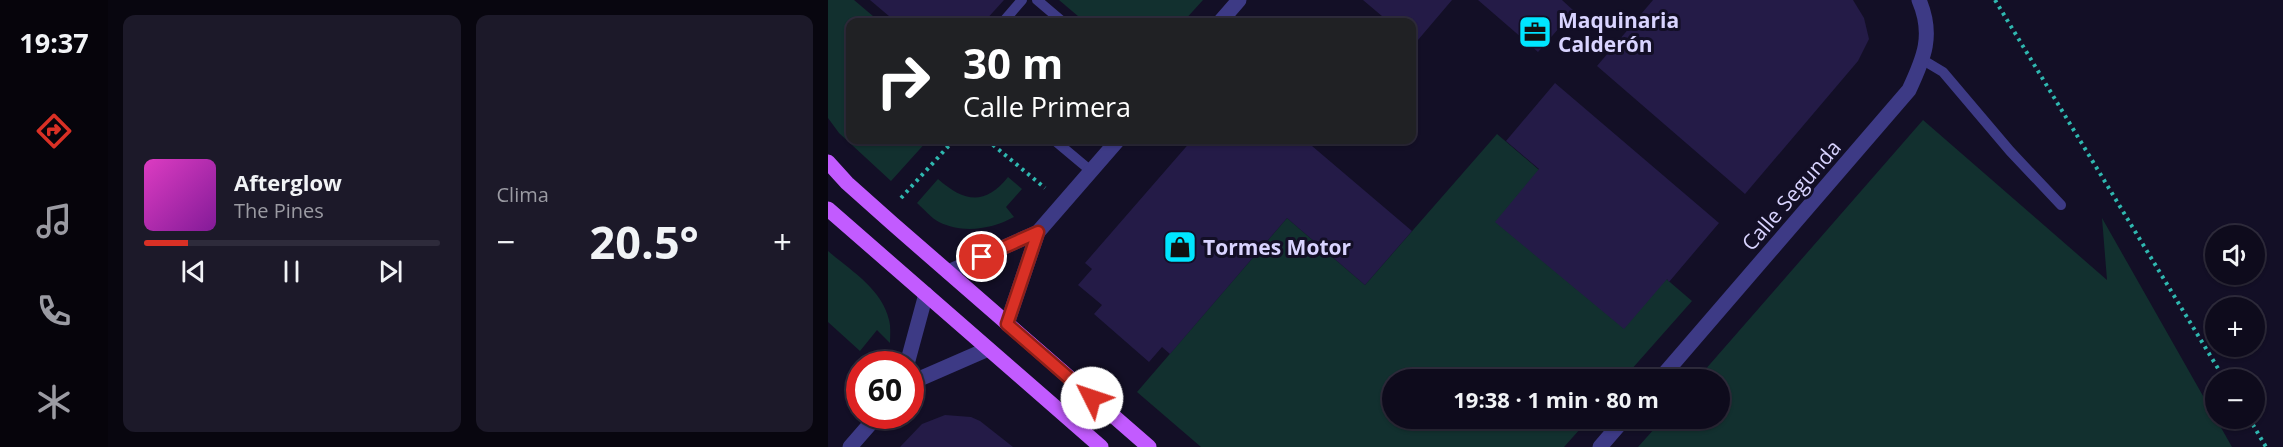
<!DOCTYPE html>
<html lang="es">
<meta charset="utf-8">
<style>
body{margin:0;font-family:"Open Sans",sans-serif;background:#1c1929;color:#f1f3f6;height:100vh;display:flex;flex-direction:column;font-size:22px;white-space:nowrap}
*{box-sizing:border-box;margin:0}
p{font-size:20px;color:#9b9ba3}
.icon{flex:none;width:33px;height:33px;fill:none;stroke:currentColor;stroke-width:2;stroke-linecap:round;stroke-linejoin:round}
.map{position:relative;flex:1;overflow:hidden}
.sheet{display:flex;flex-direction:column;gap:15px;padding:15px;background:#08060f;width:720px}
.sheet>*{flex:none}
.top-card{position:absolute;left:18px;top:18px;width:570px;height:126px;border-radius:12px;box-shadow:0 2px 4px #0004,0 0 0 2px #2e2b3b;background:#202124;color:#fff;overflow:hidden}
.fabs{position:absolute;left:1377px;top:225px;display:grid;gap:12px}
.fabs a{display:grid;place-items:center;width:60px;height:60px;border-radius:50%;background:#0e0b1c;box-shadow:0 2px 4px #0004,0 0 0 2px #2e2b3b;font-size:30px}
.speed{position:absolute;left:18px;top:351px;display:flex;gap:12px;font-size:30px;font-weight:700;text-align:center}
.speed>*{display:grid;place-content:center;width:78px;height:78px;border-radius:50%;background:#0e0b1c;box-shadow:0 2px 4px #0004,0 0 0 2px #2e2b3b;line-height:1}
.speed .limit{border:9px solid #d22;background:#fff;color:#111}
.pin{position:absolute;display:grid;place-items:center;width:51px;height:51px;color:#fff;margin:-26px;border:3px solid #fff;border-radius:50%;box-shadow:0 2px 6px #0007}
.me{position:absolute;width:66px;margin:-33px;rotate:311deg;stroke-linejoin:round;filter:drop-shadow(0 0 4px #0008)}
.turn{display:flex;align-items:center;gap:21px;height:126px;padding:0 18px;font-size:27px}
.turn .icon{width:78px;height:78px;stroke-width:2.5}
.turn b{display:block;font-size:42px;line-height:51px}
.big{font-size:45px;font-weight:700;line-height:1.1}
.sheet .tile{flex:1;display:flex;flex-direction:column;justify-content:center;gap:9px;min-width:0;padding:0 21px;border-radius:12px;background:#1c1929}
.song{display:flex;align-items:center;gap:18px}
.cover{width:72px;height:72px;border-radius:9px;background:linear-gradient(135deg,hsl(310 70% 55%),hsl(290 70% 35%))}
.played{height:6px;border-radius:3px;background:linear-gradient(90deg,#d93025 15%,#2e2b3b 15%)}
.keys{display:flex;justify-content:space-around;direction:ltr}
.heat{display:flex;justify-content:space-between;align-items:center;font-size:33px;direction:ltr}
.sheet .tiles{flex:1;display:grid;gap:15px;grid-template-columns:repeat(2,1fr)}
.trip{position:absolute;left:554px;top:369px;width:348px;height:60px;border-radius:30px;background:#0e0b1c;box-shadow:0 2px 4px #0004,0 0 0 2px #2e2b3b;font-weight:700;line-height:60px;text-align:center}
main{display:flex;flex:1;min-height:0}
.dock{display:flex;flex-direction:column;width:108px;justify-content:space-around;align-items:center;background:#06040b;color:#9b9ba3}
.dock .icon{width:42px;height:42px}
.dock .current{color:#d93025}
.dock b{font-size:27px;color:#f1f3f6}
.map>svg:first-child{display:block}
.green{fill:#12302f}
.building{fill:#241b47}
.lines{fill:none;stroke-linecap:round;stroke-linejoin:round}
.path{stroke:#2fb8b0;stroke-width:4;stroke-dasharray:3 4.5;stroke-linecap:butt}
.lane{stroke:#3d3a85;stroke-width:10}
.street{stroke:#3d3a85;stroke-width:15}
.primary{stroke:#c25bff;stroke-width:15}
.route-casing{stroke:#8d1f18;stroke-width:15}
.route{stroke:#d93025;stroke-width:10}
.labels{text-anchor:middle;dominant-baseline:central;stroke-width:6;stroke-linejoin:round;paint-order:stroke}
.poi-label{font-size:21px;font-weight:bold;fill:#d9d4ff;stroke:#130f26;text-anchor:start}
.street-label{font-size:21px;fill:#d9d4ff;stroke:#130f26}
</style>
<main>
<nav class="dock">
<b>19:37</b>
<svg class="icon current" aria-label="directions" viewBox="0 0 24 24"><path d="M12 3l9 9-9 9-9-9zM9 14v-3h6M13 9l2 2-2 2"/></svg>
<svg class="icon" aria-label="music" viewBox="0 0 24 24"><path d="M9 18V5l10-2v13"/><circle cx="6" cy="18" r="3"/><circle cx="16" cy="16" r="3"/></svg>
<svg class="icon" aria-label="phone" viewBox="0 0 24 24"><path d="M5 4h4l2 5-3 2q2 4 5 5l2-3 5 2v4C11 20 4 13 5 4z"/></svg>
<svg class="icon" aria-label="climate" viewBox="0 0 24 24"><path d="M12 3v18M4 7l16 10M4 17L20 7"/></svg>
</nav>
<section class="sheet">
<div class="tiles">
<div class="tile">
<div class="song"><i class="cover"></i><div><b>Afterglow</b><p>The Pines</p></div></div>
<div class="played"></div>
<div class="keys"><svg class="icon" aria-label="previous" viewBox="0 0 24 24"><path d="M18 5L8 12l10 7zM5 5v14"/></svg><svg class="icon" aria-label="pause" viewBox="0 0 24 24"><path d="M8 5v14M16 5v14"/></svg><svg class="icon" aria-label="next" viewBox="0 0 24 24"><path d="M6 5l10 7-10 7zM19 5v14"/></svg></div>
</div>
<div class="tile"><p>Clima</p>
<div class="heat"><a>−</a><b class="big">20.5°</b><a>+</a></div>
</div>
</div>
</section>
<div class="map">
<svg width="1455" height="447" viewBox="0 0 1455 447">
<rect width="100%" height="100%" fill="#130f26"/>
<!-- green -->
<g class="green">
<polygon points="0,0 26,0 52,22 22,22 22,140 100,140 63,181 11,133 0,118"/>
<polygon points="231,0 375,0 355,22 257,22"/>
<polygon points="1095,120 1279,280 1274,218 1404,447 810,447 835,419 891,418 891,380 869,379"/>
<polygon points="669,134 864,301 795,379 564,380 564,418 761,419 736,447 373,447 309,392 459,218 537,285"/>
<path d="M180,177L194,189L178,207L186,217C164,229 135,234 111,222C103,218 96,209 89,203L110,179C136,202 157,206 180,177Z"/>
<path d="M0,251C22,270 54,289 61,320C63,327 62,336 62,343L49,330L32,351L0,322Z"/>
</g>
<!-- building -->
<g class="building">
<polygon points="42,0 176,0 156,22 68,22"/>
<polygon points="535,0 624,0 584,47 584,22 561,22"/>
<polygon points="650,0 734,0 746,11 710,52"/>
<polygon points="825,0 1025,0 1036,18 1041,39 1030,61 917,194 769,66"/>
<polygon points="727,83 891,223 841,282 839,279 796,329 667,222 711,169 678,141"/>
<polygon points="364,140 477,140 584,231 537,285 459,218 342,354 334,347 321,362 266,314 274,305 250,285 264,269 257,263"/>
<polygon points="117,415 143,417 152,421 185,447 72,447 94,424"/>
</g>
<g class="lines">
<!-- path -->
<g class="path">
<polyline points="1167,0 1397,380"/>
<polyline points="159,140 217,188"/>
<polyline points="73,198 126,140"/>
<polyline points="1421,418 1438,447"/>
</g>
<!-- lane -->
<g class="lane">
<polyline points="209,0 235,22"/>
<polyline points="175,22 194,0"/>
<polyline points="1095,60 1115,72 1182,151 1233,205"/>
<polyline points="226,140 263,171"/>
</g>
<!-- street -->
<g class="street">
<polyline points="392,22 411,0"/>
<polyline points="120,272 210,232"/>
<polyline points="179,324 210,232 290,140"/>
<polyline points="79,364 98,294"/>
<path d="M831,380L1081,90C1096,58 1106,35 1091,0"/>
<polyline points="82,383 160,349"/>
<polyline points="22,447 49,416"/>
<polyline points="772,447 797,418"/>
</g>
<!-- primary -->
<g class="primary">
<polyline points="0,162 19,183 65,224 321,447"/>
<polyline points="0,209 273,447"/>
</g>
</g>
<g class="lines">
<defs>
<polyline id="route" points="154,257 210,232 179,324 264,398"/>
</defs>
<!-- route casing -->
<use href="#route" class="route-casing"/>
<!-- route -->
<use href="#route" class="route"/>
</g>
<!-- icons -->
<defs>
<symbol id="office-square" viewBox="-11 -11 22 22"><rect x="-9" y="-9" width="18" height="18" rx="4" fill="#00e5ff" stroke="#130f26"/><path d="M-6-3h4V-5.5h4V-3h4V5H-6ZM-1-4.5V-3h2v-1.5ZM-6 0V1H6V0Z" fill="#111"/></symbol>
<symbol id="shop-square" viewBox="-11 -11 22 22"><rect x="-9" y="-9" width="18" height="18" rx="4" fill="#00e5ff" stroke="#130f26"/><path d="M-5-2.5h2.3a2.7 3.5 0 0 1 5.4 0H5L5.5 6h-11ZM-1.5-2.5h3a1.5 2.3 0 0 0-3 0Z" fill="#111"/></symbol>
</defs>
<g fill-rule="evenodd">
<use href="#office-square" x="688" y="13" width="38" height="38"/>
<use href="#shop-square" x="333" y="228" width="38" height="38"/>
</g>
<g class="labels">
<!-- poi labels -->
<g class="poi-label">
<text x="730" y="20">Maquinaria<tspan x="730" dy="24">Calderón</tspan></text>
<text x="375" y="247">Tormes Motor</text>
</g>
<!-- street labels -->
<g class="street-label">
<text transform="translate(963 195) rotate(-49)">Calle Segunda</text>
</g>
</g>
</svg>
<div class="fabs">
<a><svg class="icon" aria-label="sound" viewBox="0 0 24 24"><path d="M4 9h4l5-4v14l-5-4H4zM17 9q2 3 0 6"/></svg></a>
<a>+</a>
<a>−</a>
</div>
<div class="speed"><div class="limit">60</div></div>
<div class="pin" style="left:154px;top:257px;background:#d93025"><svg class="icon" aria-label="arrive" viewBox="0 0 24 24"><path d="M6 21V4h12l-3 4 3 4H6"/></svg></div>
<svg class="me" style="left:264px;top:398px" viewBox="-20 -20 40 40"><circle r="19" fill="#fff"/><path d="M0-13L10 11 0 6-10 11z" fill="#d93025"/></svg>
<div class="trip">19:38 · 1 min · 80 m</div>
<div class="top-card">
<div class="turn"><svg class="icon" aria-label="right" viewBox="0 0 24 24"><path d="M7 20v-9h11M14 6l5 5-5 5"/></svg><div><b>30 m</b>Calle Primera</div></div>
</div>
</div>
</main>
